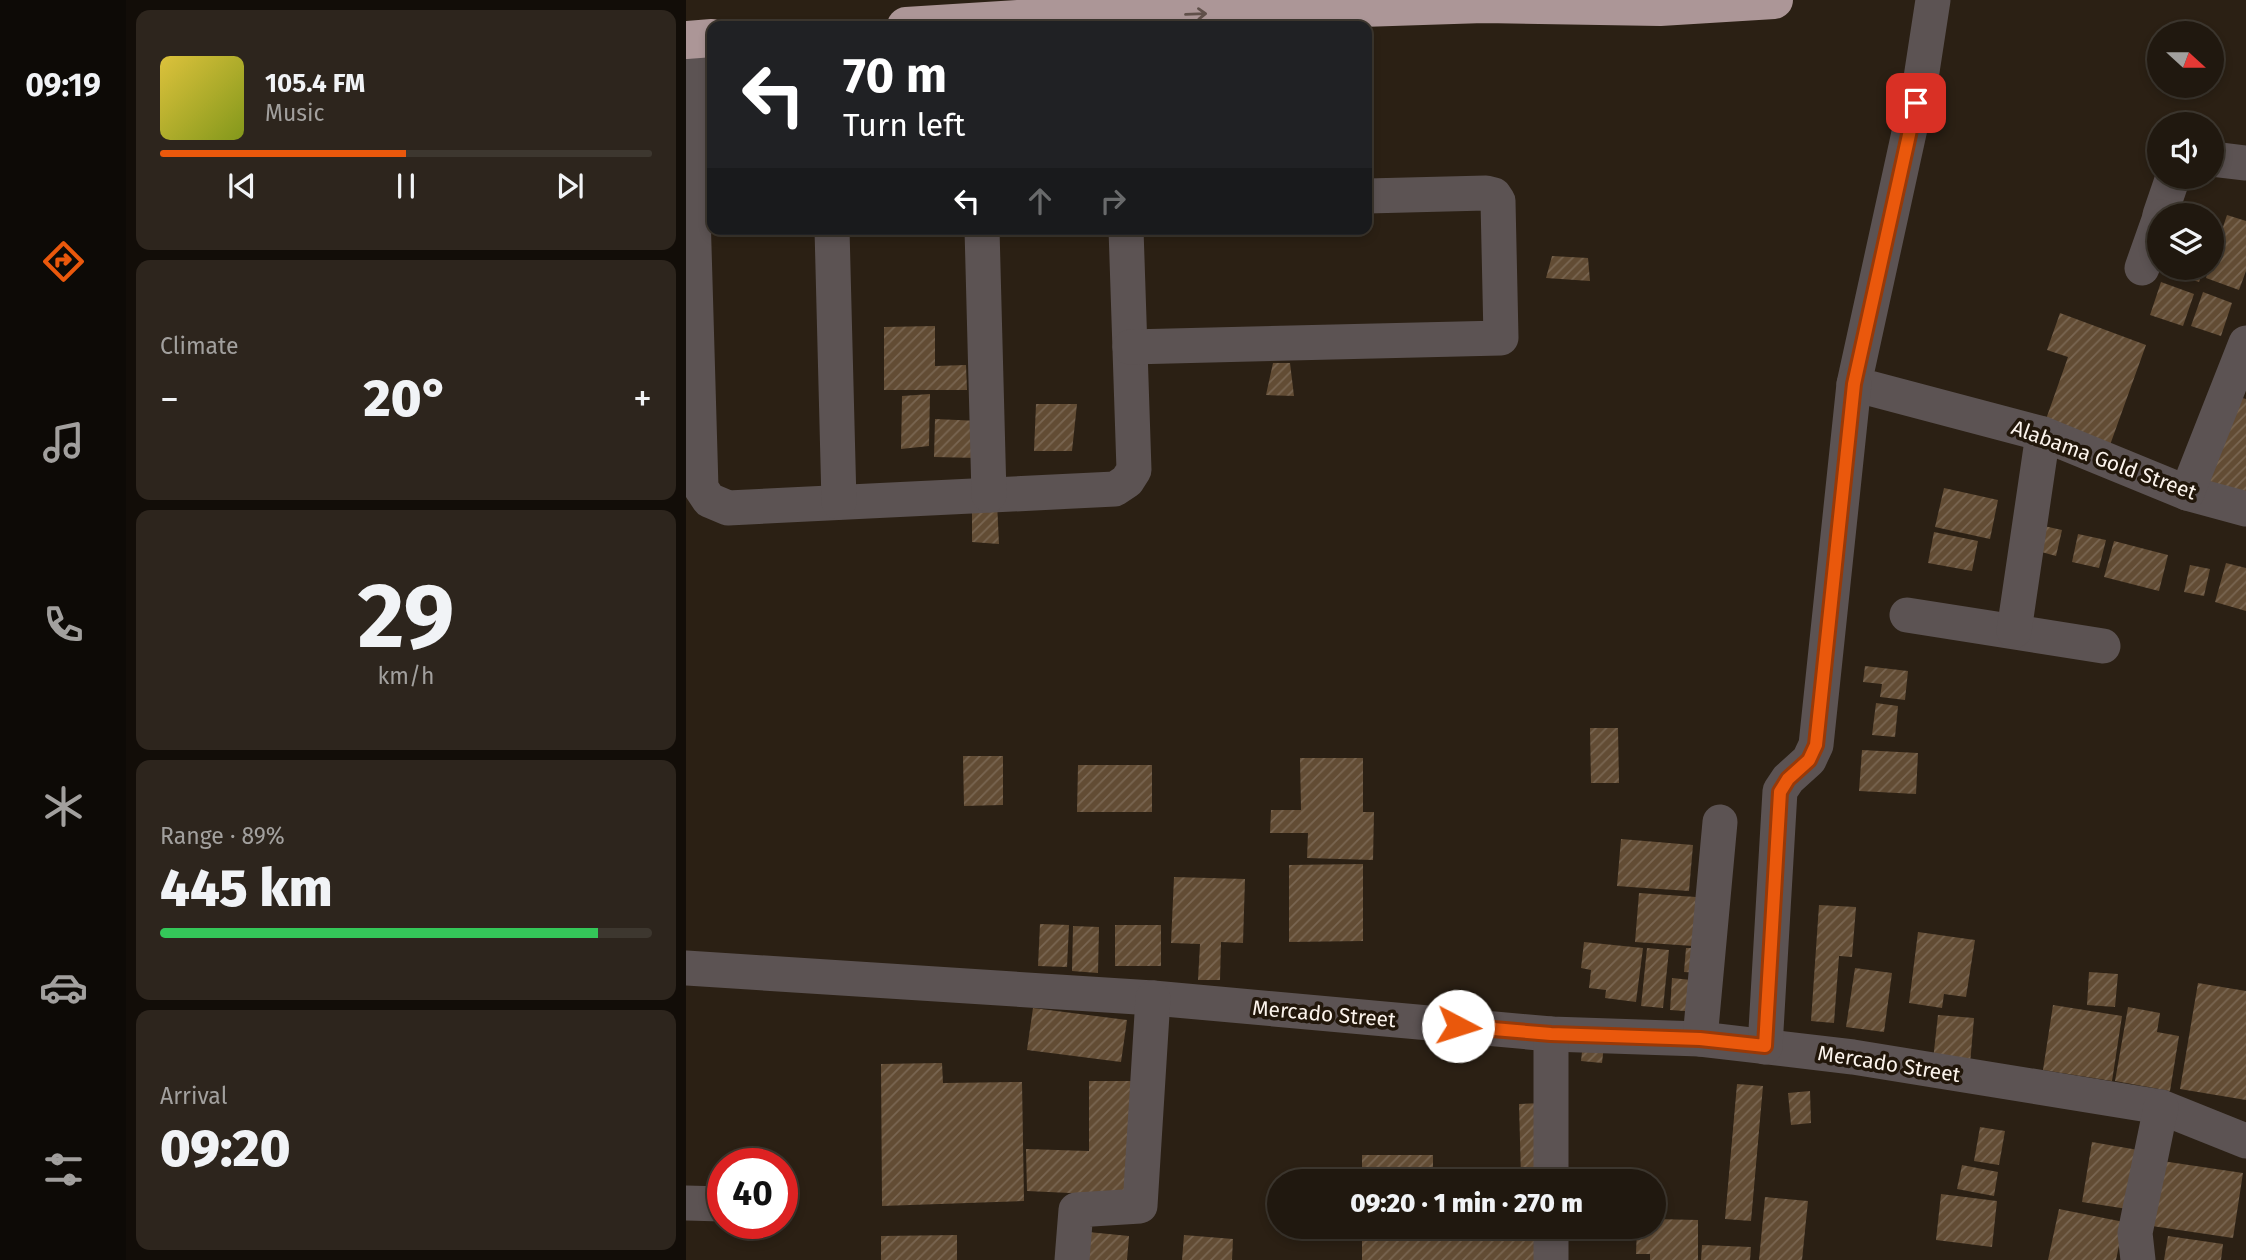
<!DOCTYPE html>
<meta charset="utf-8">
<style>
body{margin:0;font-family:"Fira Sans",sans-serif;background:#2d251d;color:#f1f3f6;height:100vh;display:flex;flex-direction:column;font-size:26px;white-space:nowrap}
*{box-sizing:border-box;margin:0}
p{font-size:23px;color:#a2a09e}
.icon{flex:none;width:38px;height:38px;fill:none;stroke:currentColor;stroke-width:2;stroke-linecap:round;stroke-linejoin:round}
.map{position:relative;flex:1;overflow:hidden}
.details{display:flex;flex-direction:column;gap:10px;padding:10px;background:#120d08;width:560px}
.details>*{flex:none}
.hud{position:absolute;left:21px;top:21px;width:665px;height:214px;border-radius:14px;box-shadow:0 4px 10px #0003,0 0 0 2px #3d372f;background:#202124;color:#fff;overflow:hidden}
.needle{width:46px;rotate:111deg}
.fabs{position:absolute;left:1461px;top:21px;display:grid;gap:14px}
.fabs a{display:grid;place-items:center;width:77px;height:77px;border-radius:50%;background:#20180f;box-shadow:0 4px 10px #0003,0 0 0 2px #3d372f;font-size:35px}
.speed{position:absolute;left:21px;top:1148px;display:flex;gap:14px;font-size:35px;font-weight:700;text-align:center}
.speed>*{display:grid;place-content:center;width:91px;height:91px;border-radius:50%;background:#20180f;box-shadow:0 4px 10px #0003,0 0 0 2px #3d372f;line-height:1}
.speed .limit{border:10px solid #d22;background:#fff;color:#111}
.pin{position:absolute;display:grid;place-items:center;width:60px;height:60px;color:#fff;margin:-30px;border-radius:14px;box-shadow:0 4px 10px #0006}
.me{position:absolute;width:77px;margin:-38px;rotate:95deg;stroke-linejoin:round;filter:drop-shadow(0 0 5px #0008)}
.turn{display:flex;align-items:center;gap:24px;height:147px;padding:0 21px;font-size:32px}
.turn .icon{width:91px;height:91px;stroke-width:2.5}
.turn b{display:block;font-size:49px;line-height:60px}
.lanes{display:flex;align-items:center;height:66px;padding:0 21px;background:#0003;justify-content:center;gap:35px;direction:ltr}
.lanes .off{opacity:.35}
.big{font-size:52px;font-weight:800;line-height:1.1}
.details .card{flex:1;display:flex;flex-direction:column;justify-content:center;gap:10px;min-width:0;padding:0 24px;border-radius:14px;background:#2d251d}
.details .dial{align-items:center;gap:0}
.dial b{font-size:91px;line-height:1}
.song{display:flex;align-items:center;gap:21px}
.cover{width:84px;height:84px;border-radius:10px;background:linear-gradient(135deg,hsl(50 70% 55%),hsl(70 70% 35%))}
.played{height:7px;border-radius:4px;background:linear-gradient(90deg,#ea580c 50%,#3d372f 50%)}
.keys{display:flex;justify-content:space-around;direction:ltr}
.heat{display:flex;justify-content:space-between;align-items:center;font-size:38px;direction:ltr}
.charge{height:10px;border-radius:5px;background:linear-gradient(90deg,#34c759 89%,#3d372f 0)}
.trip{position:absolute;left:581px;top:1169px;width:399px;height:70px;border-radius:35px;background:#20180f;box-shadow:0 4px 10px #0003,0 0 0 2px #3d372f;font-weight:800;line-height:70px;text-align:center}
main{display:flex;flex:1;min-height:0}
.menu{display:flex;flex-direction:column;width:126px;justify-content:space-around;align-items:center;background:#0d0a06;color:#a2a09e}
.menu .icon{width:49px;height:49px}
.menu .active{color:#ea580c}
.menu b{font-size:32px;color:#f1f3f6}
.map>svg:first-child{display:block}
.building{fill:url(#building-hatch)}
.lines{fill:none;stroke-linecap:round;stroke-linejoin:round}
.minor{stroke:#5c5353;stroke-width:35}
.highway{stroke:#ac9697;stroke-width:38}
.oneway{stroke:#60504a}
.route-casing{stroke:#983908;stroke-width:18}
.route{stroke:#ea580c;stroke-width:12}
.labels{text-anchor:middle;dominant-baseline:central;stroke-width:7;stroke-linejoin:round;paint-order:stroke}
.street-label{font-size:21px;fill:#fbf3ec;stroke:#22170b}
</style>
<main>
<nav class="menu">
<b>09:19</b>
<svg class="icon active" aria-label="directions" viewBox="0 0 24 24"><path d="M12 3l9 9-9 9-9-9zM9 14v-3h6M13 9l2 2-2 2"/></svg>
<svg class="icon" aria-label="music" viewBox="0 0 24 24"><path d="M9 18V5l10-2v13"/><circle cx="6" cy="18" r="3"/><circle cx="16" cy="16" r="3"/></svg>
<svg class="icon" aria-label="phone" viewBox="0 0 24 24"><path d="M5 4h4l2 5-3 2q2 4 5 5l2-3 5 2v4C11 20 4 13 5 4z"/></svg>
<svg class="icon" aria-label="climate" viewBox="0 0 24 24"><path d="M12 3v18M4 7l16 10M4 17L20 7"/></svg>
<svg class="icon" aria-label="car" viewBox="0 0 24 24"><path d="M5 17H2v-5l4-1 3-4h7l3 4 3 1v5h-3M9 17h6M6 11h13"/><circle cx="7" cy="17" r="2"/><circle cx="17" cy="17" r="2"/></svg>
<svg class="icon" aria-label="filters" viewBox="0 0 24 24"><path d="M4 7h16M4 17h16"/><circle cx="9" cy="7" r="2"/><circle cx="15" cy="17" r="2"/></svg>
</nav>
<section class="details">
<div class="card">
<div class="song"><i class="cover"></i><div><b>105.4 FM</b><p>Music</p></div></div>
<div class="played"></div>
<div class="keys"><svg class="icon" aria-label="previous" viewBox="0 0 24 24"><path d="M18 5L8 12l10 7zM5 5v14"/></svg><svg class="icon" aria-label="pause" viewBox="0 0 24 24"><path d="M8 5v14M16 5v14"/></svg><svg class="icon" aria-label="next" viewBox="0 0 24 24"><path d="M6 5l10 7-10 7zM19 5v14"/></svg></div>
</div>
<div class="card"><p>Climate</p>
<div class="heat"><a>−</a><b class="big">20°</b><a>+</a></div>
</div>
<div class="card dial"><b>29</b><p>km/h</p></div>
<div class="card"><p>Range · 89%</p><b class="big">445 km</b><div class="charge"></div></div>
<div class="card"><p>Arrival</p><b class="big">09:20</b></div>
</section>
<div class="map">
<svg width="1560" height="1260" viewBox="0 0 1560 1260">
<defs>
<pattern id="building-hatch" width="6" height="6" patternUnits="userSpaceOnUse" patternTransform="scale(1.75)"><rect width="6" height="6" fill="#624c34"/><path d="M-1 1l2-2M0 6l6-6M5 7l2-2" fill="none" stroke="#796652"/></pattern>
</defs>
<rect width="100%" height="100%" fill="#2b2014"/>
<!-- building -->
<g class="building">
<polygon points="1541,215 1560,221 1560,271 1553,290 1520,278 1523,268 1526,268 1526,260"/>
<polygon points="866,256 902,258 904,281 860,278"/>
<polygon points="1483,268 1518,268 1513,282 1482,272"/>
<polygon points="1475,282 1508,294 1497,326 1464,315"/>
<polygon points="1517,292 1546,303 1535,336 1505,326"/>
<polygon points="1374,313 1460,345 1424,445 1359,422 1382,357 1361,350"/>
<polygon points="249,326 249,366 280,365 281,390 198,390 198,327"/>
<polygon points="587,363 604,363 608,396 580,395"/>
<polygon points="244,394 243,446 215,449 216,396"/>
<polygon points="1550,396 1560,399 1560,498 1518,483"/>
<polygon points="350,404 391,404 386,451 348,451"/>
<polygon points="249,419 294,421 292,458 248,457"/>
<polygon points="1258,488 1312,500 1304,539 1249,527"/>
<polygon points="286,502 311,502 313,544 286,542"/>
<polygon points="1358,526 1376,530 1370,556 1352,551"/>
<polygon points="1248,532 1292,541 1286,571 1242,563"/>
<polygon points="1392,534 1420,540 1413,568 1386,562"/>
<polygon points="1428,541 1482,555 1473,591 1418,577"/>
<polygon points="1540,563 1560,568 1560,611 1529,602"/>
<polygon points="1504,565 1524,569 1518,596 1498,592"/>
<polygon points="1179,666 1222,671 1219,700 1194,697 1196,684 1177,682"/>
<polygon points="1190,703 1212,706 1209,737 1186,735"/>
<polygon points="904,728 932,728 933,783 905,783"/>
<polygon points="1176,750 1232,753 1230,794 1173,791"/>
<polygon points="277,756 317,756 317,805 278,806"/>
<polygon points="614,758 677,758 677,812 688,812 687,860 621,858 622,833 584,833 585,810 615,810"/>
<polygon points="392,765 466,765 466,812 391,812"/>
<polygon points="935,839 1007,845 1003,891 931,886"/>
<polygon points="677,864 677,941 603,942 603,865"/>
<polygon points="488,877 559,879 557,943 535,942 534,980 512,980 514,944 485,943"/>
<polygon points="953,893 1010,897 1007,946 949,942"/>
<polygon points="1133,905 1170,907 1166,957 1153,956 1148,1023 1125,1021"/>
<polygon points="354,924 383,925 381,967 352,966"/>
<rect x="429" y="925" width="46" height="41"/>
<polygon points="387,926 413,927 412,973 386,971"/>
<polygon points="1232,932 1289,940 1280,997 1258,994 1256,1008 1223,1003"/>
<polygon points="898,942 957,948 950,1002 919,998 920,990 903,988 905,970 895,968"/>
<polygon points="961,948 983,950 977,1008 955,1006"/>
<polygon points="1000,948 1018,948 1017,973 998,972"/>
<polygon points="1169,968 1206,973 1198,1032 1160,1027"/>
<polygon points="1403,972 1432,974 1429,1007 1401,1005"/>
<polygon points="986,978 1015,981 1012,1012 984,1010"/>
<polygon points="1512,983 1560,991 1560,1100 1494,1089"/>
<polygon points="1367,1005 1436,1016 1426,1081 1357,1070"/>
<polygon points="1442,1007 1474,1013 1471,1032 1493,1036 1484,1091 1429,1081"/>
<polygon points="347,1008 441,1020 435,1062 341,1050"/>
<polygon points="1252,1015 1288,1018 1284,1064 1247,1060"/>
<polygon points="897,1043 918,1045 916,1063 895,1061"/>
<polygon points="256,1063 257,1083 336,1082 338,1201 196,1206 195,1064"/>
<polygon points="403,1081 450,1081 449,1196 341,1191 340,1149 403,1151"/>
<polygon points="1051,1084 1077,1086 1065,1221 1039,1219"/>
<polygon points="1124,1091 1125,1123 1105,1125 1102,1093"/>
<polygon points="856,1103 858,1178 835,1178 833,1104"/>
<polygon points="1294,1127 1319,1131 1313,1165 1288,1161"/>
<polygon points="1406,1142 1458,1151 1448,1210 1396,1202"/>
<rect x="676" y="1155" width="71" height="26"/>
<polygon points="1476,1161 1557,1173 1547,1238 1466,1226"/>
<polygon points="1276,1165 1312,1172 1308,1196 1271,1189"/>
<polygon points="1255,1194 1311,1201 1306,1247 1250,1240"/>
<polygon points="1079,1197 1122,1201 1116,1260 1073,1260"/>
<polygon points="1373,1209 1438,1222 1430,1260 1362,1260"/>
<polygon points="968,1219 1012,1220 1012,1260 964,1260 964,1254 950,1254 951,1227 968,1227"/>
<rect x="676" y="1227" width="183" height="33"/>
<polygon points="402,1232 443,1236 441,1260 400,1260"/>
<polygon points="271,1235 271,1260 195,1260 195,1236"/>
<polygon points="498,1235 547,1239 546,1260 496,1260"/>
<polygon points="1482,1236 1537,1244 1535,1260 1478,1260"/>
<polygon points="1016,1245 1065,1247 1064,1260 1015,1260"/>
</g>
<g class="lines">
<!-- minor -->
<g class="minor">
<polyline points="1247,0 1235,78 1168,384 1357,434 1501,493 1560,509"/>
<polyline points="2,40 15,488 23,500 42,508 429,489 441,481 448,470 440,229"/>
<polyline points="1526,159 1560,163"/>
<polyline points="1474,215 1487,177"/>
<polyline points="146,229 153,502"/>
<polyline points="296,229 303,495"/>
<polyline points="1456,268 1474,217"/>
<polyline points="444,347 815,338 812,201 808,195 800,193 681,196"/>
<polyline points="1501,493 1560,343"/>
<polyline points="1221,615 1417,646"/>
<polyline points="1328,631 1357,434"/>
<polyline points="0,968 467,998 865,1034 1014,1039 1167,1057 1475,1107 1560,1141"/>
<polyline points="1014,1039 1034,822"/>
<polyline points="1079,1047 1094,791 1102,779 1123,760 1130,745 1168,384"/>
<polyline points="865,1181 865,1034"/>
<polyline points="0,1203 37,1204"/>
<polyline points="386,1260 390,1210 454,1206 467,998"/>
<polyline points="865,1260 865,1227"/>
<polyline points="1452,1260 1449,1233 1475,1107"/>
</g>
<!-- highway -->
<g class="highway">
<polyline points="220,26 332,19 798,4 974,7 1088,0"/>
<polyline points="0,40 26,38"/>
</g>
</g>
<!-- one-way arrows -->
<defs><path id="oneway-shaft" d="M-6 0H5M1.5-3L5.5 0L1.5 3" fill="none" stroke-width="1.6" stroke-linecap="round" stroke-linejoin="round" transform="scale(1.75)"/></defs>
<use class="oneway" href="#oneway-shaft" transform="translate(510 14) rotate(-2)"/>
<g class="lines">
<defs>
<polyline id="route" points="772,1026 865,1034 1014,1039 1079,1046 1094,792 1102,779 1123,760 1130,745 1168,384 1230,103"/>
</defs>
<!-- route casing -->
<use href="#route" class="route-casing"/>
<!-- route -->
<use href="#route" class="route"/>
</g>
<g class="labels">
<!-- street labels -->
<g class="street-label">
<text transform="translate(1418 460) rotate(20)">Alabama Gold Street</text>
<text transform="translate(638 1014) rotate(5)">Mercado Street</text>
<text transform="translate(1203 1064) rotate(9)">Mercado Street</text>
</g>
</g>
</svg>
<div class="fabs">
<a><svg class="needle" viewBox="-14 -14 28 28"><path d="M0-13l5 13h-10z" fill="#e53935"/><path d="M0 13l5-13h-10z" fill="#a2a09e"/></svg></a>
<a><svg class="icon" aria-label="sound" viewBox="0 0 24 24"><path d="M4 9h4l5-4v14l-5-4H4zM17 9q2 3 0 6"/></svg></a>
<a><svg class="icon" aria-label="layers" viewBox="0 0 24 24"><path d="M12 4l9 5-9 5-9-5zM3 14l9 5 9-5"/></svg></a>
</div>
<div class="speed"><div class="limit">40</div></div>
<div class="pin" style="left:1230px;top:103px;background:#d93025"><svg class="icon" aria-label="arrive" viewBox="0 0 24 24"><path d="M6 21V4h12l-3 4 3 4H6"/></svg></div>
<svg class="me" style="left:772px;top:1026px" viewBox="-20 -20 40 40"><circle r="19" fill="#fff"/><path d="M0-13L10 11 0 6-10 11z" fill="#ea580c"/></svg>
<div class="trip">09:20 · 1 min · 270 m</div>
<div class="hud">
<div class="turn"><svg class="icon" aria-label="left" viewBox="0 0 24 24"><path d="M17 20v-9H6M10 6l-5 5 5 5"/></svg><div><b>70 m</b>Turn left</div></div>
<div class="lanes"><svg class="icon" aria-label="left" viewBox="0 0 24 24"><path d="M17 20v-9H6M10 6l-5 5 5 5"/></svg><svg class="icon off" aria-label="ahead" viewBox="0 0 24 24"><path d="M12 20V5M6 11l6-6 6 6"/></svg><svg class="icon off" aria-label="right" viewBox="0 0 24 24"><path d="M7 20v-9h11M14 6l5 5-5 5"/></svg></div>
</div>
</div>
</main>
